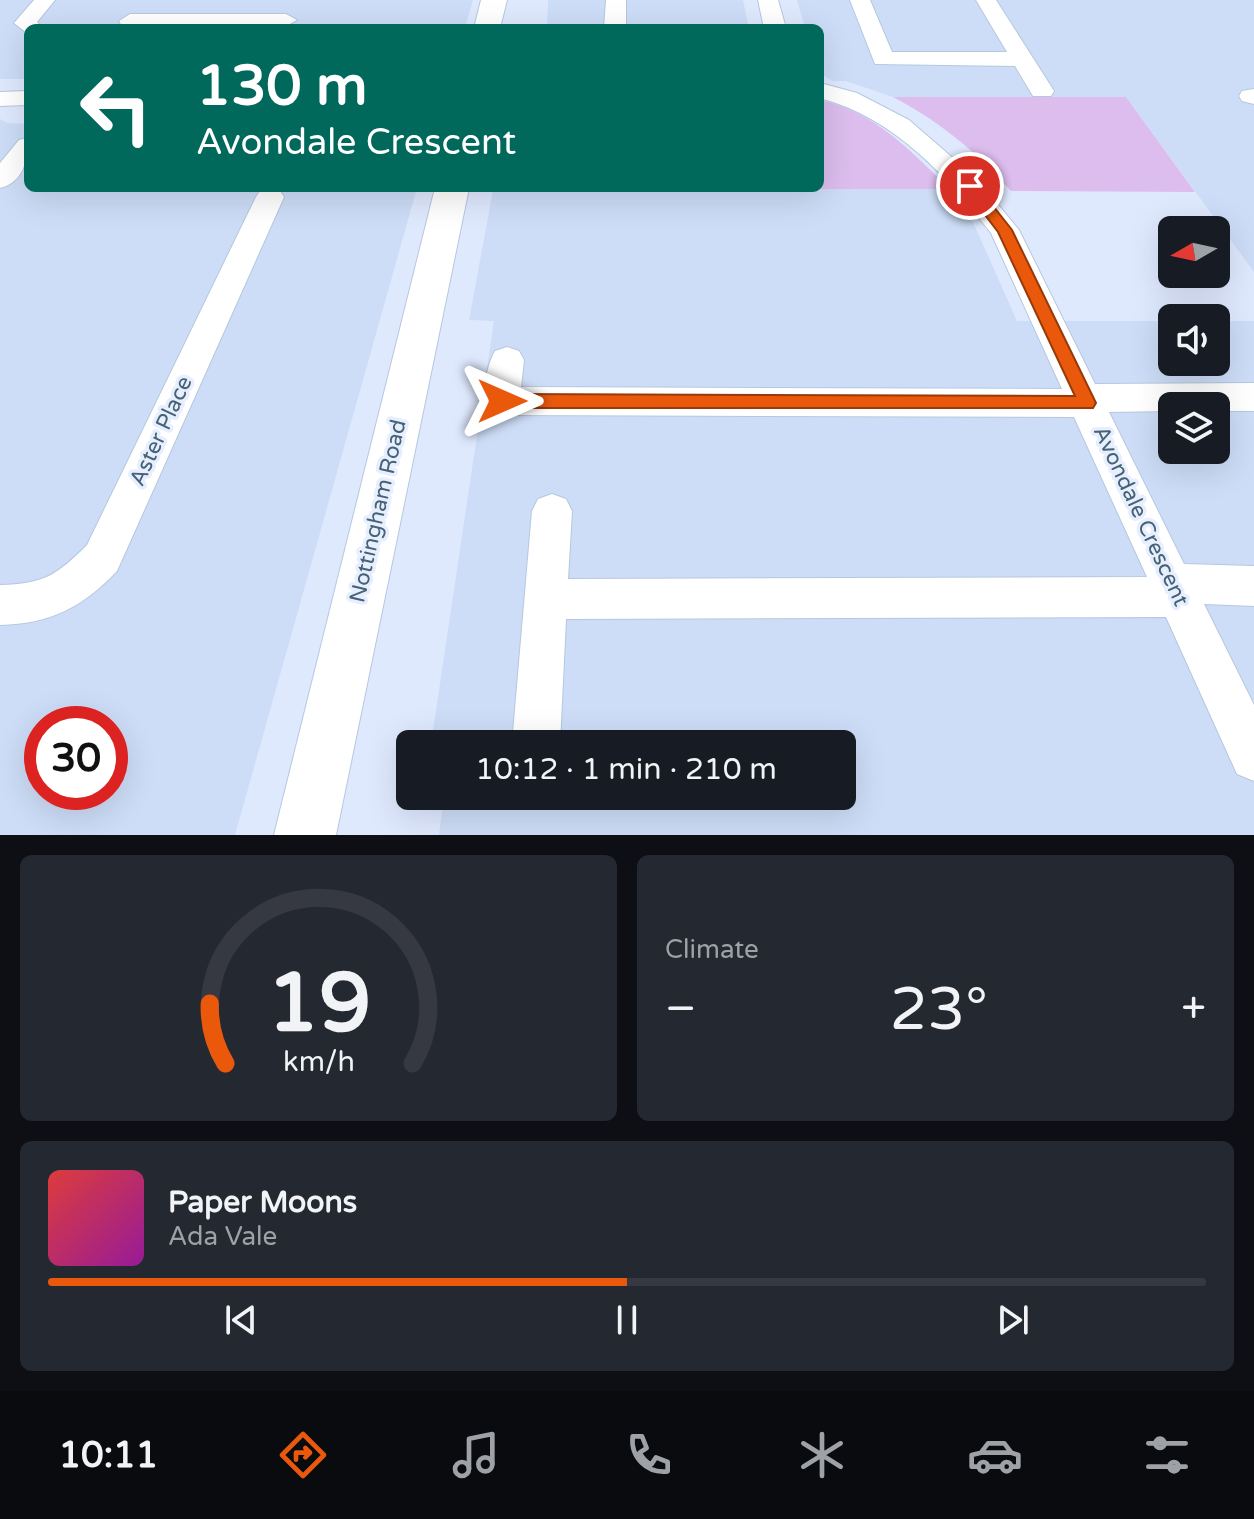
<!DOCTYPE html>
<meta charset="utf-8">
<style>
body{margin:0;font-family:"Varela Round",sans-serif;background:#242831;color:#f1f3f6;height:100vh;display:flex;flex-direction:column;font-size:30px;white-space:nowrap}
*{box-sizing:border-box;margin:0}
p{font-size:26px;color:#9ea1a6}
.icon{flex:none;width:44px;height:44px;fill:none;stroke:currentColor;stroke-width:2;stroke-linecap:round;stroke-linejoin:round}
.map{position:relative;height:835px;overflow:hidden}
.drawer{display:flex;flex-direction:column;gap:20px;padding:20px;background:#0d0f14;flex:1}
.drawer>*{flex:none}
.hud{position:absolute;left:24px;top:24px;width:800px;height:168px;border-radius:12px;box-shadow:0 8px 32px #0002;background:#00695c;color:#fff;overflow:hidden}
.needle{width:52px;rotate:261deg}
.controls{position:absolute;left:1158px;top:216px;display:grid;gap:16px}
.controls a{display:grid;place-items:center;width:72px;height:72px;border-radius:12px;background:#171b24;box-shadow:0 8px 32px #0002;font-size:40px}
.speed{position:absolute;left:24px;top:706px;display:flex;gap:16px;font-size:40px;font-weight:700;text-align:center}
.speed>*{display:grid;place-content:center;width:104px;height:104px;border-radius:50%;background:#171b24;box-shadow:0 8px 32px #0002;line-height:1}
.speed .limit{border:12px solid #d22;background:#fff;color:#111}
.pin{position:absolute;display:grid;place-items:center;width:68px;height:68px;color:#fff;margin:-34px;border:4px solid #fff;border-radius:50%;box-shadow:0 2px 8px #0007}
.me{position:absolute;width:88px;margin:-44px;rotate:90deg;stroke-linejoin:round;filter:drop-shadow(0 0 6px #0008)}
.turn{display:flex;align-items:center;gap:28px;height:168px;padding:0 40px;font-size:36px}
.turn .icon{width:104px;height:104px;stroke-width:2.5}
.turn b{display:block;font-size:56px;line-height:68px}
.big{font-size:60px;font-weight:600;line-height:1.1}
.drawer .tile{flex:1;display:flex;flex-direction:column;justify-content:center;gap:12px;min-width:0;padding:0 28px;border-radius:12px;background:#242831}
.drawer .dial{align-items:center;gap:0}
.dial svg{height:208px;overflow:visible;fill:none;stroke:#363941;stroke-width:7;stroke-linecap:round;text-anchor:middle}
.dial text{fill:#f1f3f6;stroke:none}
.song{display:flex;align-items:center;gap:24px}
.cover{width:96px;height:96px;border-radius:12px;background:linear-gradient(135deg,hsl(0 70% 55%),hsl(300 70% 35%))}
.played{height:8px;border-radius:4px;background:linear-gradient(90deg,#ea580c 50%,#363941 50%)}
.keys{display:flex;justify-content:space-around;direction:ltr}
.heat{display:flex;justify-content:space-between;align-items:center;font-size:44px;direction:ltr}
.drawer .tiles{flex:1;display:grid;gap:20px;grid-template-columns:1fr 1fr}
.tile:last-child{grid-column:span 2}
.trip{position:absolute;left:396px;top:730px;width:460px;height:80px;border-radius:12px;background:#171b24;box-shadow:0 8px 32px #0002;font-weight:600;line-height:80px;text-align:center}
.menu{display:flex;height:128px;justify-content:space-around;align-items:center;background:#090b0e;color:#9ea1a6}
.menu .icon{width:56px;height:56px}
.menu .current{color:#ea580c}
.menu b{font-size:36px;color:#f1f3f6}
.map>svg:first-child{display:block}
.residential{fill:#cdddf7;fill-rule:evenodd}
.green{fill:#dcbded}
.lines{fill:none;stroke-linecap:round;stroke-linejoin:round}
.minor-casing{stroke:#b5c8de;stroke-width:2}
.tertiary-casing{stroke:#b5c8de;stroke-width:2}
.minor{fill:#fff;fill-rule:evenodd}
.tertiary{fill:#fff;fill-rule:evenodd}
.route{fill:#ea580c;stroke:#983908;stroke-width:2}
.labels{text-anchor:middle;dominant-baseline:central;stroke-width:7;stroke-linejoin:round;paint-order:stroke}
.street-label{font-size:22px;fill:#456277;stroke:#e7efff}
</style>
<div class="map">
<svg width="1254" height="835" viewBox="0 0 1254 835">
<rect width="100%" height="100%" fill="#dfe9fe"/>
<!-- residential -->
<g class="residential">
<polygon points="0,0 473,0 465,28 28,28 28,79 0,79"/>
<polygon points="548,0 743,0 749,28 547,28"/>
<polygon points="797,0 1254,0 1254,272 1126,97 893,97 846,81 832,81 820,73 820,28 805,28"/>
<path d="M0,119L8,123L28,124V188H417L235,835H0ZM42,724H110V792H42Z"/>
<path d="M950,189L973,222L1017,321H1172V362H1216V321H1254V835H439L443,804L436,796H842V744H431L494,321L469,320L493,190ZM1172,406H1216V450H1172Z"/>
</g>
<!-- green -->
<g class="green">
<path d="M893,97H1126L1195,192L1011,191C976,151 940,122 893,97Z"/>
<path d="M820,100C876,112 910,151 950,189L493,190L820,188Z"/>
</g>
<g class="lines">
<defs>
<g id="minor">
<polygon points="34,0 55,0 37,22 42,28 28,28 28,34 14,23"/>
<polygon points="606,0 626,0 626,28 604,28"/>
<polygon points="758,0 778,0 786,28 764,28"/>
<polygon points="850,0 870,0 892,52 1007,52 976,0 996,0 1054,91 1051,96 1033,96 1015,66 875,64"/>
<polygon points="130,14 286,14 297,20 286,26 122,26 119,21"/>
<path d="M820,83L857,93L909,120L977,179L1019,230L1095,384L1254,383V411H1216V406H1172V411L1109,412L1184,564L1254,566V606L1204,604L1254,705V781L1237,774L1166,617L566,619L560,744H512L532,511L538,499L552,494L566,499L572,511L568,579L1147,577L1074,417L502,415L489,411C481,395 486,367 495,351L507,347L519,351L524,360L521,387L1062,389L991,233C945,174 894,118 820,98Z"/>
<polygon points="1254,89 1254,104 1242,101 1239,96 1242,91"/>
<polygon points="28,91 28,105 0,106 0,92"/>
<path d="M28,138C28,159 24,182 0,188V163L19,140Z"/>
<path d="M270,188L280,191L284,197L117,571C83,607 50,624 0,625V585C44,584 57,575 87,545L256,197L260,191Z"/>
</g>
<g id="tertiary">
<polygon points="481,0 507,0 500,28 474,28"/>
<polygon points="435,188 469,188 336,835 274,835"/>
</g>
</defs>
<!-- minor casing -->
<use href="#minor" class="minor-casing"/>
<!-- tertiary casing -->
<use href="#tertiary" class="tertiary-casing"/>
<!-- minor -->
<use href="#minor" class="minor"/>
<!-- tertiary -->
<use href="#tertiary" class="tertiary"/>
</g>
<!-- route -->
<polygon class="route" points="970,181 975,183 1012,230 1096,403 1093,408 502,408 493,401 502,394 1075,396 998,232 963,186"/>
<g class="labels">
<!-- street labels -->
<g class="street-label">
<text transform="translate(161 431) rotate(-65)">Aster Place</text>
<text transform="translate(378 511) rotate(-77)">Nottingham Road</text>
<text transform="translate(1141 516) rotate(65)">Avondale Crescent</text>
</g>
</g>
</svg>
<div class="controls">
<a><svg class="needle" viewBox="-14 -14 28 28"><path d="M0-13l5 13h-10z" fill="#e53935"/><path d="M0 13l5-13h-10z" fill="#9ea1a6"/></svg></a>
<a><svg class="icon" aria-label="sound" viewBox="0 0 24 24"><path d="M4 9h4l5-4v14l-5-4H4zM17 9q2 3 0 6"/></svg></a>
<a><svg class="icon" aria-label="layers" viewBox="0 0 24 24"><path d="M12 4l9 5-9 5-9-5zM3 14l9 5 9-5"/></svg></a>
</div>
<div class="speed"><div class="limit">30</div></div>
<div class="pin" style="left:970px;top:186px;background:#d93025"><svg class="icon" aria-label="arrive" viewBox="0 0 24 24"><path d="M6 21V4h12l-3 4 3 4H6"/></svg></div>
<svg class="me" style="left:502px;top:401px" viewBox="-20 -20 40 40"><path d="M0-17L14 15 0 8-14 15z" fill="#ea580c" stroke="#fff" stroke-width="4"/></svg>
<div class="trip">10:12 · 1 min · 210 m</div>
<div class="hud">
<div class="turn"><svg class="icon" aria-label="left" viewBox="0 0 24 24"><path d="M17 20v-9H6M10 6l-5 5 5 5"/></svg><div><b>130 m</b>Avondale Crescent</div></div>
</div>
</div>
<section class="drawer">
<div class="tiles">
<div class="tile dial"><svg viewBox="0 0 100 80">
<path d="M14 69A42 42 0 1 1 86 69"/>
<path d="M14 69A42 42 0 0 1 8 46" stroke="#ea580c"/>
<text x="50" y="56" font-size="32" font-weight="700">19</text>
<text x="50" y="72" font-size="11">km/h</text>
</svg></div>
<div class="tile"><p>Climate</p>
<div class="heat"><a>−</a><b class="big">23°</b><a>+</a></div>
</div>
<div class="tile">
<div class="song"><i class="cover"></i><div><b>Paper Moons</b><p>Ada Vale</p></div></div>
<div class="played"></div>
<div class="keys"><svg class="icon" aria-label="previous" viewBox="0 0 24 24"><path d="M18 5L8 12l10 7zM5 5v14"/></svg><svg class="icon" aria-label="pause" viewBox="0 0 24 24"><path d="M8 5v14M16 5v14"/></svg><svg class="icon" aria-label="next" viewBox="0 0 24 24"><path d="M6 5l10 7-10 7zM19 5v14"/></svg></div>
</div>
</div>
</section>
<nav class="menu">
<b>10:11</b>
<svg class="icon current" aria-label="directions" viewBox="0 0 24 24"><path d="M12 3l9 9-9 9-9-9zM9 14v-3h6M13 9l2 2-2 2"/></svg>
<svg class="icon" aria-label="music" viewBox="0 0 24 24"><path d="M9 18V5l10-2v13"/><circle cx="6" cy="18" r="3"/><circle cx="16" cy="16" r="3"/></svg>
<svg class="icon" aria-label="phone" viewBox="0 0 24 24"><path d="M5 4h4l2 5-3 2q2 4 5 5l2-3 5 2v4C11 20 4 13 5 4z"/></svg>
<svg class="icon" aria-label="climate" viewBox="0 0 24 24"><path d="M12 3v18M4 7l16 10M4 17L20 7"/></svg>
<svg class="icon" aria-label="car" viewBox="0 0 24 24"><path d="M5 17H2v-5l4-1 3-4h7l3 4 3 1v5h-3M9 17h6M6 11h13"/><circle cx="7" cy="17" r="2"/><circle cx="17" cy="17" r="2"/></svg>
<svg class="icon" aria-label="filters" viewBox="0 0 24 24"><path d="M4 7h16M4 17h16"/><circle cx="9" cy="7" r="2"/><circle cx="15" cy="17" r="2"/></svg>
</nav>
